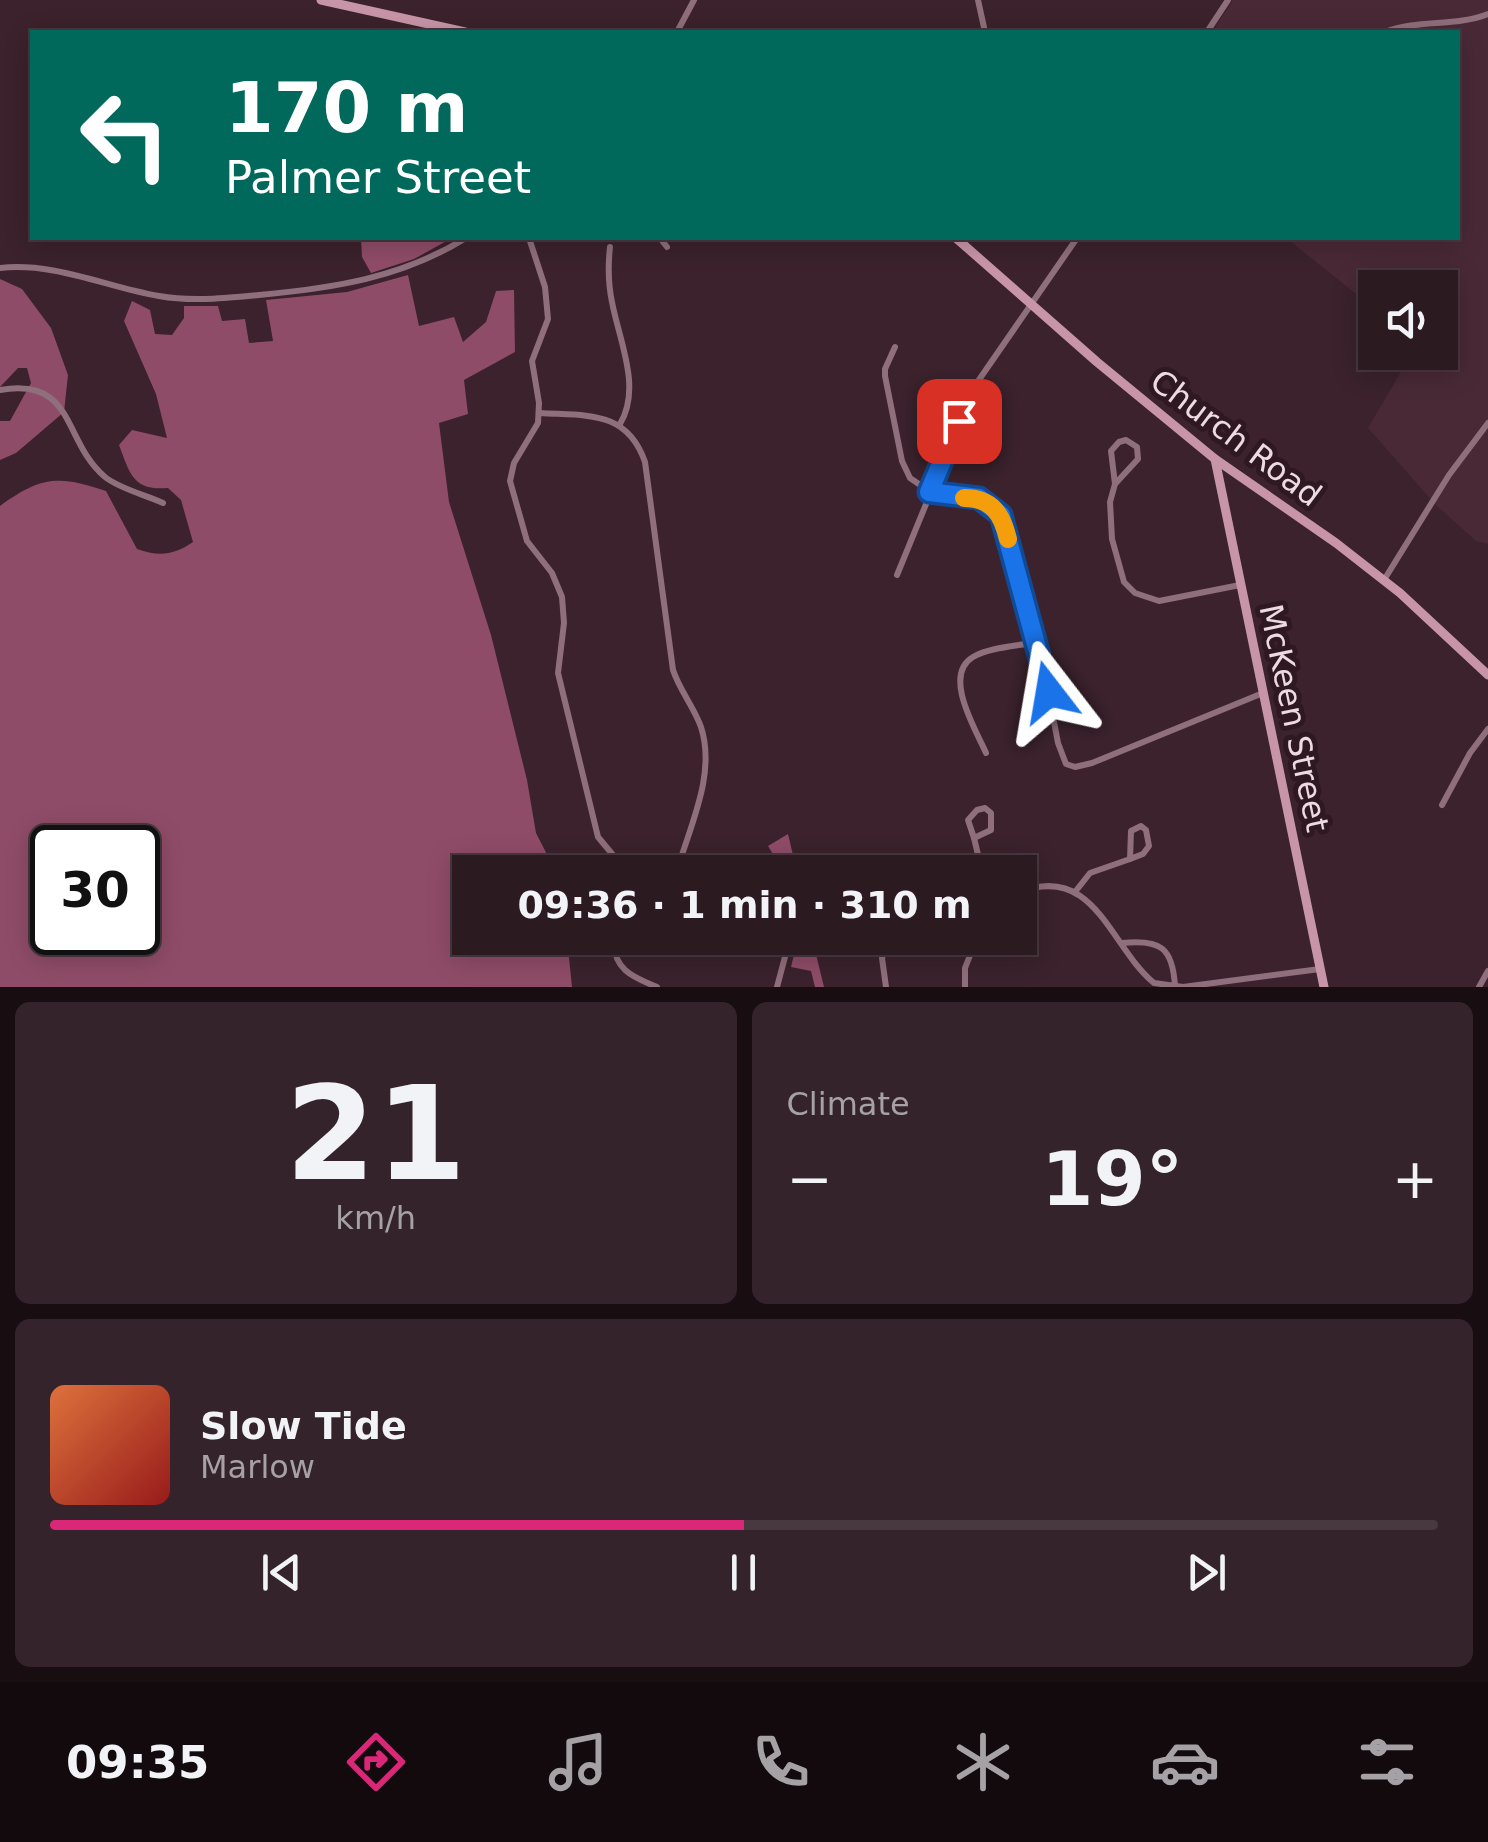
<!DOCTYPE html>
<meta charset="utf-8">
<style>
body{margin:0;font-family:"DejaVu Sans",sans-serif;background:#34232a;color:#f1f3f6;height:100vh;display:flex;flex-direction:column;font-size:38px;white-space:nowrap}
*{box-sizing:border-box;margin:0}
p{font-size:32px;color:#a6a1a5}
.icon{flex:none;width:55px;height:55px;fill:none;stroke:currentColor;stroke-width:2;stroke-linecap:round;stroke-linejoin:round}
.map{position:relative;height:987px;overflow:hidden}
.panel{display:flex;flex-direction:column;gap:15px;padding:15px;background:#180e12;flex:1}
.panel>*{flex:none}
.guide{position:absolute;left:30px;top:30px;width:1430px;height:210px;border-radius:0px;box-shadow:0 5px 25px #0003,0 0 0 2px #48383f;background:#00695c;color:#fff;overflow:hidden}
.fabs{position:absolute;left:1358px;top:270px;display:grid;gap:20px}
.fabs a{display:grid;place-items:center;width:100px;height:100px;border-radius:0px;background:#2c1a21;box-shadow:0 5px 25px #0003,0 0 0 2px #48383f;font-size:50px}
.speed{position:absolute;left:30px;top:825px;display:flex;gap:20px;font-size:50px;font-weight:700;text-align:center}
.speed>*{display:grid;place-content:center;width:130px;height:130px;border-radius:50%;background:#2c1a21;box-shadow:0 5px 25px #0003,0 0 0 2px #48383f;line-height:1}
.speed .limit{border:5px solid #111;border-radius:15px;background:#fff;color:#111}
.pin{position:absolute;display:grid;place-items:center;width:85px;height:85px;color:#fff;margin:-42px;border-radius:20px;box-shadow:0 5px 15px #0006}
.me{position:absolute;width:110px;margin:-55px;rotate:346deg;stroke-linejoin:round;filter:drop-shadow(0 0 8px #0008)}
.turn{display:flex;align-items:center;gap:35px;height:210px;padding:0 30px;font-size:45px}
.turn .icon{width:130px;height:130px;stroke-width:2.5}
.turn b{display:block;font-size:70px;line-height:85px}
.big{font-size:75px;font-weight:700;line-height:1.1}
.panel .tile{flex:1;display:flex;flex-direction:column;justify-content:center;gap:15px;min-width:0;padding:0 35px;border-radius:15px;background:#34232a}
.panel .dial{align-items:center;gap:0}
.dial b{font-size:130px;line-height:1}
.song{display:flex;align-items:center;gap:30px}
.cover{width:120px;height:120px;border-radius:15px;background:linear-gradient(135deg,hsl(20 70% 55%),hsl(0 70% 35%))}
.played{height:10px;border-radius:5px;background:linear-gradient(90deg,#db2777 50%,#48383f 50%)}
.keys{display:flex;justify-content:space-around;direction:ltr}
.heat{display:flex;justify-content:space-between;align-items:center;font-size:55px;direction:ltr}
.panel .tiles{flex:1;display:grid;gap:15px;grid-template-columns:1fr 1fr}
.tile:last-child{grid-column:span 2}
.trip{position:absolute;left:452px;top:855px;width:585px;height:100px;border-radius:0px;background:#2c1a21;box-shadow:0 5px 25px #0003,0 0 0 2px #48383f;font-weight:700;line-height:100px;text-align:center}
.tab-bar{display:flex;height:160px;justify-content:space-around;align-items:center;background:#120a0d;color:#a6a1a5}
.tab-bar .icon{width:70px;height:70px}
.tab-bar .active{color:#db2777}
.tab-bar b{font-size:45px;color:#f1f3f6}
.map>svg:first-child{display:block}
.built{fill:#492936}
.forest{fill:#8f4c68;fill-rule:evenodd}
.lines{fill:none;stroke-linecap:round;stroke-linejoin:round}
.street{stroke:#8f6f7b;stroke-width:6}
.secondary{stroke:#c895a8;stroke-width:9}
.route-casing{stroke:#114b97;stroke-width:25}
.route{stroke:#1a73e8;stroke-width:18}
.slow{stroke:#f59e0b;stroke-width:18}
.labels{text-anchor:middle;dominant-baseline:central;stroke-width:10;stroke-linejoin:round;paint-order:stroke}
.street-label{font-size:32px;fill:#ecdbe1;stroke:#301822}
</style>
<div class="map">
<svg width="1488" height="987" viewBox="0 0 1488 987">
<rect width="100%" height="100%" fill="#3b222c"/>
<!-- built -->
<polygon class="built" points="1233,0 1488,0 1488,544 1476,541 1435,504 1368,428 1412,353 1440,352 1440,288 1375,288 1375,309 1286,238 1458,238 1458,32 1212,32"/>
<!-- forest -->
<g class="forest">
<polygon points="361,238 452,238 414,259 371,273 362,257"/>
<path d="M408,275L419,326L454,317L463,342L486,322L496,291L514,290L515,352L464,380L468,414L439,423L449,502L491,635L527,780L536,833L556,872H470V938H567L572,987H0V506C41,476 59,475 106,491L137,549C159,557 174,555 193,542L181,500L168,488C133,491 130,474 119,445L132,430L167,438L156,394L124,321L132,301L150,310L155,334L172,335L184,318V306H218L222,321L245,319L249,343L273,341L266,300L347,292ZM52,848H138V932H52Z"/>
<polygon points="0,279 22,289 51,328 68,375 64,412 16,453 0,460 0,421 10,421 31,383 27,368 18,368 0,387"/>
<polygon points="788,834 797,872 773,872 777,869 776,859 768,846"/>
<polygon points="798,938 812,938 824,987 815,987 811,971 791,967"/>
</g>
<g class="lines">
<!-- street -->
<g class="street">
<polyline points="978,0 985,32"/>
<polyline points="677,32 694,0"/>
<polyline points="1207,32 1228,0"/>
<path d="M1385,32C1419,19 1454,27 1488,14"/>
<polyline points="529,238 545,287 548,319 532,361 539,403 538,423 514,463 510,481 527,541 552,573 562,597 564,623 558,673 598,837 623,867 643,872"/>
<polyline points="660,238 667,247"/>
<path d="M610,247C608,265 608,283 612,302C619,340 642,388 620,424"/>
<path d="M0,268C55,262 106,287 159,296C192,302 226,298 259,295C334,288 401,278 466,238"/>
<polyline points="895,347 885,369 885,376 902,461 910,478 929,491 986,501 1001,515 1042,659 1058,743 1066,764 1075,767 1092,763 1263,693"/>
<path d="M0,390C76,377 62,441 105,477C120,489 146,495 163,503"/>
<path d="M540,413C587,416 627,410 645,462L673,670C680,691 694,707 701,727C715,770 694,817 681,858L682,868"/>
<polyline points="1115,484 1111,451 1119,442 1126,440 1137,447 1138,459 1115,484 1110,502 1112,539 1124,582 1135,593 1159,601 1240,585"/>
<polyline points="897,575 974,387 1077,238"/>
<polyline points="1384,580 1449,475 1488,423"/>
<path d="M986,753C976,730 942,675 973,657C990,647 1018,646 1037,642"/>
<polyline points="1442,805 1470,753 1488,729"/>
<polygon points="985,808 991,813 991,830 974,838 968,820 977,810"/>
<polygon points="1141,826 1146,830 1149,846 1143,854 1130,859 1131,831"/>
<polyline points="974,838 981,867 1000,872"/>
<polyline points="855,870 917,861 925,864 928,872"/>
<path d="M663,872C688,866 721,852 742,872"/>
<path d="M1020,892C1095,863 1110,947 1154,983L1183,987L1320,969"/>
<polyline points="1075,892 1090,873 1130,859"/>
<path d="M615,938C611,968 632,977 657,987"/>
<path d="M1122,943C1160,939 1173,947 1175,987"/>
<polyline points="777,987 790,938"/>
<polyline points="886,987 882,958 889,938"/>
<polyline points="965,987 965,968 977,938"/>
<polyline points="1479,987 1488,971"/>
</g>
<!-- secondary -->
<g class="secondary">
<polyline points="321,0 465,32"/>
<polyline points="956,238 1097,362 1215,459 1336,543 1400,593 1488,675"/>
<polyline points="1215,459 1324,987"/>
</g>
</g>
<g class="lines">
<defs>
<polyline id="route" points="959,421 929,492 979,498 1001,515 1049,692"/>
</defs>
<!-- route casing -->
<use href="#route" class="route-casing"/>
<!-- route -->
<use href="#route" class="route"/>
<!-- slow -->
<path class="slow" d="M964,498C992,498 1002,514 1008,539"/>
</g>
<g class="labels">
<!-- street labels -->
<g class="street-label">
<text transform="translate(1236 438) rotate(37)">Church Road</text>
<text transform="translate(1294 718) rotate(78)">McKeen Street</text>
</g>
</g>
</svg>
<div class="fabs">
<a><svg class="icon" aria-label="sound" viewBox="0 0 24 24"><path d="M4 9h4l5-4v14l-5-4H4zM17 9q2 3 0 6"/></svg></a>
</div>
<div class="speed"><div class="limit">30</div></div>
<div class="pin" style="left:959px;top:421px;background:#d93025"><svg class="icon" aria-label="arrive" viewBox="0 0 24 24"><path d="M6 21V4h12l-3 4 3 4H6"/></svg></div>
<svg class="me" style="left:1049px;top:692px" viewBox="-20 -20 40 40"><path d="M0-17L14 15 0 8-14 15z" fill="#1a73e8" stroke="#fff" stroke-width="4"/></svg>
<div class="trip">09:36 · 1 min · 310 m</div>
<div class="guide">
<div class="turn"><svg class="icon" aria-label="left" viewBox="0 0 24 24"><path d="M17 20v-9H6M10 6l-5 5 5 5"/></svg><div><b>170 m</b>Palmer Street</div></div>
</div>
</div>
<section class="panel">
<div class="tiles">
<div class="tile dial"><b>21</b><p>km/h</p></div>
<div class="tile"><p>Climate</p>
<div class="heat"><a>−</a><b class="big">19°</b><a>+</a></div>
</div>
<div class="tile">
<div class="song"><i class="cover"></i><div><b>Slow Tide</b><p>Marlow</p></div></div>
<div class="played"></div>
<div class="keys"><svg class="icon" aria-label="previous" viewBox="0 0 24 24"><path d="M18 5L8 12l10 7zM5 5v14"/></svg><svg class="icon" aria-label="pause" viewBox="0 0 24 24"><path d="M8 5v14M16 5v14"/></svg><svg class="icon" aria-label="next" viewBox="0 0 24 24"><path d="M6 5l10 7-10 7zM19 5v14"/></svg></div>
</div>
</div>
</section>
<nav class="tab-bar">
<b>09:35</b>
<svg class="icon active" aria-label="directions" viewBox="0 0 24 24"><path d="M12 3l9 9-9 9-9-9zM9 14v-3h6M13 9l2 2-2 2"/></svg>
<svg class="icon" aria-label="music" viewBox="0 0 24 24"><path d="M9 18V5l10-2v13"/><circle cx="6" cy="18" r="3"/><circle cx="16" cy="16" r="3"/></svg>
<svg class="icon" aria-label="phone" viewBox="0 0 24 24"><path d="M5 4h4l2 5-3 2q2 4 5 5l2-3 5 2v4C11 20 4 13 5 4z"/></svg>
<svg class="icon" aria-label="climate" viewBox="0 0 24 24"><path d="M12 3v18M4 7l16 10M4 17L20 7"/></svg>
<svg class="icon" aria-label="car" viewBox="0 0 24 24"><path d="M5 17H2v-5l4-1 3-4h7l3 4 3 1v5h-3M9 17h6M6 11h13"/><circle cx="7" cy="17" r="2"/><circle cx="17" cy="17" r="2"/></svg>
<svg class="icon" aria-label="filters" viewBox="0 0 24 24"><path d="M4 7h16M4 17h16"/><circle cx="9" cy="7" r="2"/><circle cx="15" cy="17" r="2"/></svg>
</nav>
